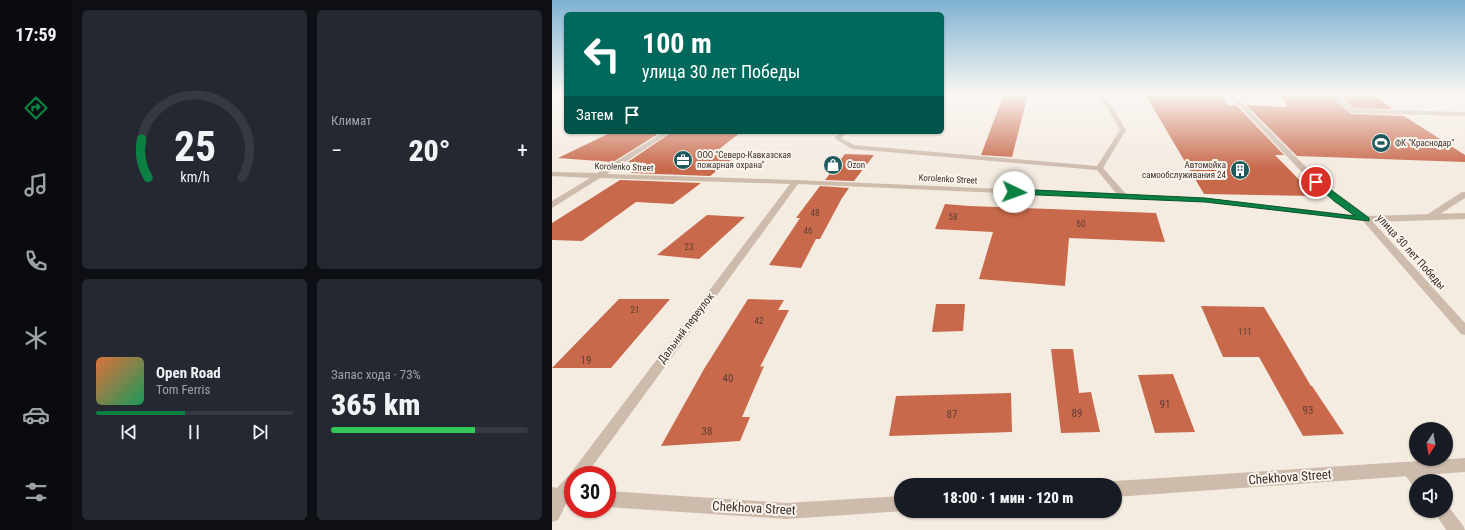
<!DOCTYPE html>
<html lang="ru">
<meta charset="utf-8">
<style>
body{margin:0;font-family:"Roboto Condensed",sans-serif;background:#242831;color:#f1f3f6;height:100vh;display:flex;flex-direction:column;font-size:15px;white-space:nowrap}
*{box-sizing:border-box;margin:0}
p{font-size:13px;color:#9ea1a6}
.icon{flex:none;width:22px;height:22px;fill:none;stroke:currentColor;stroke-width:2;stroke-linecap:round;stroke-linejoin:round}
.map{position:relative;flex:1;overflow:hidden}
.panel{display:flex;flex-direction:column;gap:10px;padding:10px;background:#0d0f14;width:480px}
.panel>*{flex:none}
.hud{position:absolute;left:12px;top:12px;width:380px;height:122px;border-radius:6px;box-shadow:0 1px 3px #0004;background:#00695c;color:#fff;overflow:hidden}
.needle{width:26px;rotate:191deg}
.fabs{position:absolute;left:857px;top:422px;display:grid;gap:8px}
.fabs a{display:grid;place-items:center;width:44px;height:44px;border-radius:50%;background:#171b24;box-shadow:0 1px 3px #0004;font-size:20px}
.speed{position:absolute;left:12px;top:466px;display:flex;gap:8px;font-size:20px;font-weight:700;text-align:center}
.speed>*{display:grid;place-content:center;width:52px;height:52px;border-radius:50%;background:#171b24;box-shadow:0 1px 3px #0004;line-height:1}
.speed .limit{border:6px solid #d22;background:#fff;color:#111}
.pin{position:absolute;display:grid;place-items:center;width:34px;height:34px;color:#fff;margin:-17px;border:2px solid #fff;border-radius:50%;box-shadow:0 1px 4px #0007}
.me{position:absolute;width:44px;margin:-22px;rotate:93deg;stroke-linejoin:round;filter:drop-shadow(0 0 3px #0008)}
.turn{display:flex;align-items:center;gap:14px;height:84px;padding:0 12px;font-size:18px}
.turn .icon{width:52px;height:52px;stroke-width:2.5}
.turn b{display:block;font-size:28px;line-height:34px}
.then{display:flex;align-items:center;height:38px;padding:0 12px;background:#0003;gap:8px;font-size:15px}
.big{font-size:30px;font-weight:800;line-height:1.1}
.panel .tile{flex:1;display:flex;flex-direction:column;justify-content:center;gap:6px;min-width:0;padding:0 14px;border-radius:6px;background:#242831}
.panel .dial{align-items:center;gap:0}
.dial svg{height:104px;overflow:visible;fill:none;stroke:#363941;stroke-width:7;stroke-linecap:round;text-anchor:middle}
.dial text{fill:#f1f3f6;stroke:none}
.song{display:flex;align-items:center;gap:12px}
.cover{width:48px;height:48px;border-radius:6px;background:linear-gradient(135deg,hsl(20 70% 55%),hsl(150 70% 35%))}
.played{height:4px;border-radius:2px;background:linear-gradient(90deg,#0b8043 45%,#363941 45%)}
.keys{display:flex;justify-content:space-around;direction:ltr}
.heat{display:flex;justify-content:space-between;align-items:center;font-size:22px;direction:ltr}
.charge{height:6px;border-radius:3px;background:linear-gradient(90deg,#34c759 73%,#363941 0)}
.panel .tiles{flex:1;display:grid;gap:10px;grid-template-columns:repeat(2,1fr)}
.trip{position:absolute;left:342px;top:478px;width:228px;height:40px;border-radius:20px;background:#171b24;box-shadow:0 1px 3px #0004;font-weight:800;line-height:40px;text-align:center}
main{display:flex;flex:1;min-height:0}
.tab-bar{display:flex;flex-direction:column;width:72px;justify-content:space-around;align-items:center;background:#090b0e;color:#9ea1a6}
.tab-bar .icon{width:28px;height:28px}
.tab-bar .on{color:#0b8043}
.tab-bar b{font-size:18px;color:#f1f3f6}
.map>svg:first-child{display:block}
.building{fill:#c8694b}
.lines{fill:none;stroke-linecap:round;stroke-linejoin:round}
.service{fill:#cdbbac;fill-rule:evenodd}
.minor{fill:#cdbbac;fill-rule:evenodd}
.route{fill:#0b8043;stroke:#07532c}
.labels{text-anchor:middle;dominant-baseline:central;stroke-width:4;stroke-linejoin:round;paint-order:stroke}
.far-poi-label{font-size:9px;fill:#3b302b;stroke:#fbf5ee;text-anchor:start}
.far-street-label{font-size:9px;fill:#3b302b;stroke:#fbf5ee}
.number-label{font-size:9px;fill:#5e3e33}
.street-label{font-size:11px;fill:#3b302b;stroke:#fbf5ee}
.near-number-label{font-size:11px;fill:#5e3e33}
.near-street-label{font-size:13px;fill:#3b302b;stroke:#fbf5ee}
</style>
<main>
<nav class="tab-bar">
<b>17:59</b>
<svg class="icon on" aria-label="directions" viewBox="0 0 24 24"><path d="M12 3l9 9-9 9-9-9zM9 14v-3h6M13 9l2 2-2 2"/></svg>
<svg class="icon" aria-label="music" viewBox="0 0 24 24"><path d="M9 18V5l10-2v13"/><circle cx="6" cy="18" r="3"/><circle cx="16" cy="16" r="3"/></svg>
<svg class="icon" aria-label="phone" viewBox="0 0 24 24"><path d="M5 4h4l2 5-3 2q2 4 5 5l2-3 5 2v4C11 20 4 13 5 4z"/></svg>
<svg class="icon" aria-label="climate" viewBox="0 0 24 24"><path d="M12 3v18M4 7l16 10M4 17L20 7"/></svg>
<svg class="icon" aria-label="car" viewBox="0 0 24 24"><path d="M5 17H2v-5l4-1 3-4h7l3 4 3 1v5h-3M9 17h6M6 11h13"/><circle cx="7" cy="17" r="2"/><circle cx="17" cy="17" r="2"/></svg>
<svg class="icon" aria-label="filters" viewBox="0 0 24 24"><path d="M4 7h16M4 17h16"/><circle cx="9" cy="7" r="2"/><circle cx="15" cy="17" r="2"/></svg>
</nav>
<section class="panel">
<div class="tiles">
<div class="tile dial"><svg viewBox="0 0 100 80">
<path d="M14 69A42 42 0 1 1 86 69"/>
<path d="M14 69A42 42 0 0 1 9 39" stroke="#0b8043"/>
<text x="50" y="56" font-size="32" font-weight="700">25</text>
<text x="50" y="72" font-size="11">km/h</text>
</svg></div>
<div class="tile"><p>Климат</p>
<div class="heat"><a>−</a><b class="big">20°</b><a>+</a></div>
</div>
<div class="tile">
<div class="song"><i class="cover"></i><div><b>Open Road</b><p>Tom Ferris</p></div></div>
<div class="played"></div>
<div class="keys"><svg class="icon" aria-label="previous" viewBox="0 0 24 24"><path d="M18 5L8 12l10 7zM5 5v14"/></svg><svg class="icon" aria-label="pause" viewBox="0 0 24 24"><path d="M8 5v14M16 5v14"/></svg><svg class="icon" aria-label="next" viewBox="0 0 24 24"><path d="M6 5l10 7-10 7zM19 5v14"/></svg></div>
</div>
<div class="tile"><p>Запас хода · 73%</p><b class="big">365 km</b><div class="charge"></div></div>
</div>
</section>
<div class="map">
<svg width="913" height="530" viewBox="0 0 913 530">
<rect width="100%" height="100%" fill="#f4ebe1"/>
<!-- building -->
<g class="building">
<polygon points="452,94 476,94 460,157 429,155"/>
<polygon points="593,94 668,94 676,105 684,105 732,155 723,155 763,196 652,194"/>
<polygon points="727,94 777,94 799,114 852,116 913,155 913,162 745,156 694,105 736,107"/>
<polygon points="787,94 819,94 841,109 802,108"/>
<polygon points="60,132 109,132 61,162 6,158"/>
<polygon points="120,132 189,132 162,153 188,153 158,176 79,173 95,163 76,162"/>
<polygon points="293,154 322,155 302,181 273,180"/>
<polygon points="68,180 149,183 121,204 84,202 30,241 0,240 0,223"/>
<polygon points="268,186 297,188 290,198 268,239 264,239 249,268 217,265 248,218 244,218"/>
<polygon points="393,204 417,206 604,213 613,242 517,238 513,286 427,279 441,232 383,229"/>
<polygon points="155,215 193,217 147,259 105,255"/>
<polygon points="67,299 118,299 59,368 0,368"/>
<polygon points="196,299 232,300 226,310 237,310 208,367 212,366 190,417 198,417 188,441 109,446 152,369"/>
<polygon points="384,304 413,304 411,331 380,332"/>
<polygon points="649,306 712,307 759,386 760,386 792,434 751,436 707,357 671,357"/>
<polygon points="499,349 521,349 527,393 539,392 548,432 509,433"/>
<polygon points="621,374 643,432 603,433 586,375"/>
<polygon points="459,393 460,432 337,436 344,396"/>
</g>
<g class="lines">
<!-- service -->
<g class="service">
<polygon points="394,94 400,94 400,97 390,100 390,96 394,96"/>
<path d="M540,94C557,94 566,117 574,130L551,168L574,194V198H568L545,170L300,149L282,138L289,132H296L289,138L302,145L545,166L568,130L554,106Z"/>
<polygon points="778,94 784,94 801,109 913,112 913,116 799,113"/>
<polygon points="910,192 913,192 913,198 882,218 876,218 875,216 876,214"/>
<path d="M857,462C865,465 871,473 875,481H864V487L861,486L849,469L852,464Z"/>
<polygon points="894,504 910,524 913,530 894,530 882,511 894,511"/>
</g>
<!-- minor -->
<g class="minor">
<polygon points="676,94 681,94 767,180 816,216 913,213 913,219 821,222 913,323 913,335 909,334 811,221 653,202 246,184 34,475 21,475 21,505 14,504 6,520 0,522 0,487 5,488 18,474 238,184 48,178 0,208 0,201 38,178 0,176 0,172 45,173 112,132 119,132 55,174 244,180 653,198 803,215 761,184"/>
<polygon points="913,458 913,472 563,497 563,485 557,485 563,481"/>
<polygon points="55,491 235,503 349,496 349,511 352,511 235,519 55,507"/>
</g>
</g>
<!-- sky -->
<linearGradient id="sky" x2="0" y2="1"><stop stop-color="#7eb2d2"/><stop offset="0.56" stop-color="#faf6f2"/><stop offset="1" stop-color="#faf6f2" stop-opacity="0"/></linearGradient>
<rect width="913" height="169" fill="url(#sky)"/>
<!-- route -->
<polygon class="route" points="764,179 817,218 817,221 653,202 462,194 458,192 462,189 653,198 803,216 782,201 762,183 760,182"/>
<!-- icons -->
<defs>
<symbol id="stadium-disc" viewBox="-11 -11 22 22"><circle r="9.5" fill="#1f5a5e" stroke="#fbf5ee"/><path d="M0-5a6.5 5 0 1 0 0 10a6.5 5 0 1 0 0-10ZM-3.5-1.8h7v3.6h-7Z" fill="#fff"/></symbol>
<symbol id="office-disc" viewBox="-11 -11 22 22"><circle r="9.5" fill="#1f5a5e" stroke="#fbf5ee"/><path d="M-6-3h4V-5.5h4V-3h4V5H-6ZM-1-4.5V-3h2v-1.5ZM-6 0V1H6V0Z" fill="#fff"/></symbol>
<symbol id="shop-disc" viewBox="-11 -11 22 22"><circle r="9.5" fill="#1f5a5e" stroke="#fbf5ee"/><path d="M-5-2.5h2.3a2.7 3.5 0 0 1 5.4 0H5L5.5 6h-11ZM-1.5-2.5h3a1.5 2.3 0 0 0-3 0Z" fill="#fff"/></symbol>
<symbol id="building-disc" viewBox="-11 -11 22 22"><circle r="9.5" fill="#1f5a5e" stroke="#fbf5ee"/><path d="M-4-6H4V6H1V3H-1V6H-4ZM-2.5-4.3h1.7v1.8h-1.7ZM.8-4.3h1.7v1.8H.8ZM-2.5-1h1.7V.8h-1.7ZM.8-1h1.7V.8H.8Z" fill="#fff"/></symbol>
</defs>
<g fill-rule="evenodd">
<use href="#stadium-disc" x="818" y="132" width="22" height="22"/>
<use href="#office-disc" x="120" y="149" width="22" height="22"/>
<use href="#shop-disc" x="270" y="154" width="22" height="22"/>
<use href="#building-disc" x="677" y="159" width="22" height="22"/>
</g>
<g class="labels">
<!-- far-poi labels -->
<g class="far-poi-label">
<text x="843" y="143">ФК "Краснодар"</text>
<text x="145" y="155">ООО "Северо-Кавказская<tspan x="145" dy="10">пожарная охрана"</tspan></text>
<text x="295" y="165">Ozon</text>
<text x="674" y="165" text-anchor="end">Автомойка<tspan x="674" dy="10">самообслуживания 24</tspan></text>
</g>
<!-- far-street labels -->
<g class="far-street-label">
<text transform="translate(72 167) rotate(2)">Korolenko Street</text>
<text transform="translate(396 179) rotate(3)">Korolenko Street</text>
</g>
<!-- number labels -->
<g class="number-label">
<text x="263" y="213">48</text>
<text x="401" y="217">58</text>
<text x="529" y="224">60</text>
<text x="256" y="231">46</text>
<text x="137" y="247">23</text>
<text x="83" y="310">21</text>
<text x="207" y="321">42</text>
<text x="693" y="332">111</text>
</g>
<!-- street labels -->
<g class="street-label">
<text transform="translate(859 252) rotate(48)">улица 30 лет Победы</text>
<text transform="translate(134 328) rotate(-53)">Дальний переулок</text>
</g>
<!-- near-number labels -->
<g class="near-number-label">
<text x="34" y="360">19</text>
<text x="176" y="378">40</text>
<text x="613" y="404">91</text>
<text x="756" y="410">93</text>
<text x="525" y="413">89</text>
<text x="400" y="414">87</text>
<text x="155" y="431">38</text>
</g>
<!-- near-street labels -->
<g class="near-street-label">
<text transform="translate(738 477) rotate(-4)">Chekhova Street</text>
<text transform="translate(202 508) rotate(3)">Chekhova Street</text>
</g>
</g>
</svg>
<div class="fabs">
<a><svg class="needle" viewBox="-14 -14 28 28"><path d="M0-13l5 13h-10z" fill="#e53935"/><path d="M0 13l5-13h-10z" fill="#9ea1a6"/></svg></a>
<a><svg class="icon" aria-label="sound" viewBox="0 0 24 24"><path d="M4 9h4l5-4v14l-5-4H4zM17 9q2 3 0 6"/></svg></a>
</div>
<div class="speed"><div class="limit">30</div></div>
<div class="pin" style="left:764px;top:182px;background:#d93025"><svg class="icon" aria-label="arrive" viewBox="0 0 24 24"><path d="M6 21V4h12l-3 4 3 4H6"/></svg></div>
<svg class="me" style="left:462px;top:192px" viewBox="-20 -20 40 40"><circle r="19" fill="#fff"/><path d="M0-13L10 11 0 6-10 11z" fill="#0b8043"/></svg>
<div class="trip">18:00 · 1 мин · 120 m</div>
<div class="hud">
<div class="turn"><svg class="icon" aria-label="left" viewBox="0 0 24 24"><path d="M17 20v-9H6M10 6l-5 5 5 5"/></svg><div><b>100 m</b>улица 30 лет Победы</div></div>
<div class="then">Затем<svg class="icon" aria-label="arrive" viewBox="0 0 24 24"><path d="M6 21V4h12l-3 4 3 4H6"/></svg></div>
</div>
</div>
</main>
